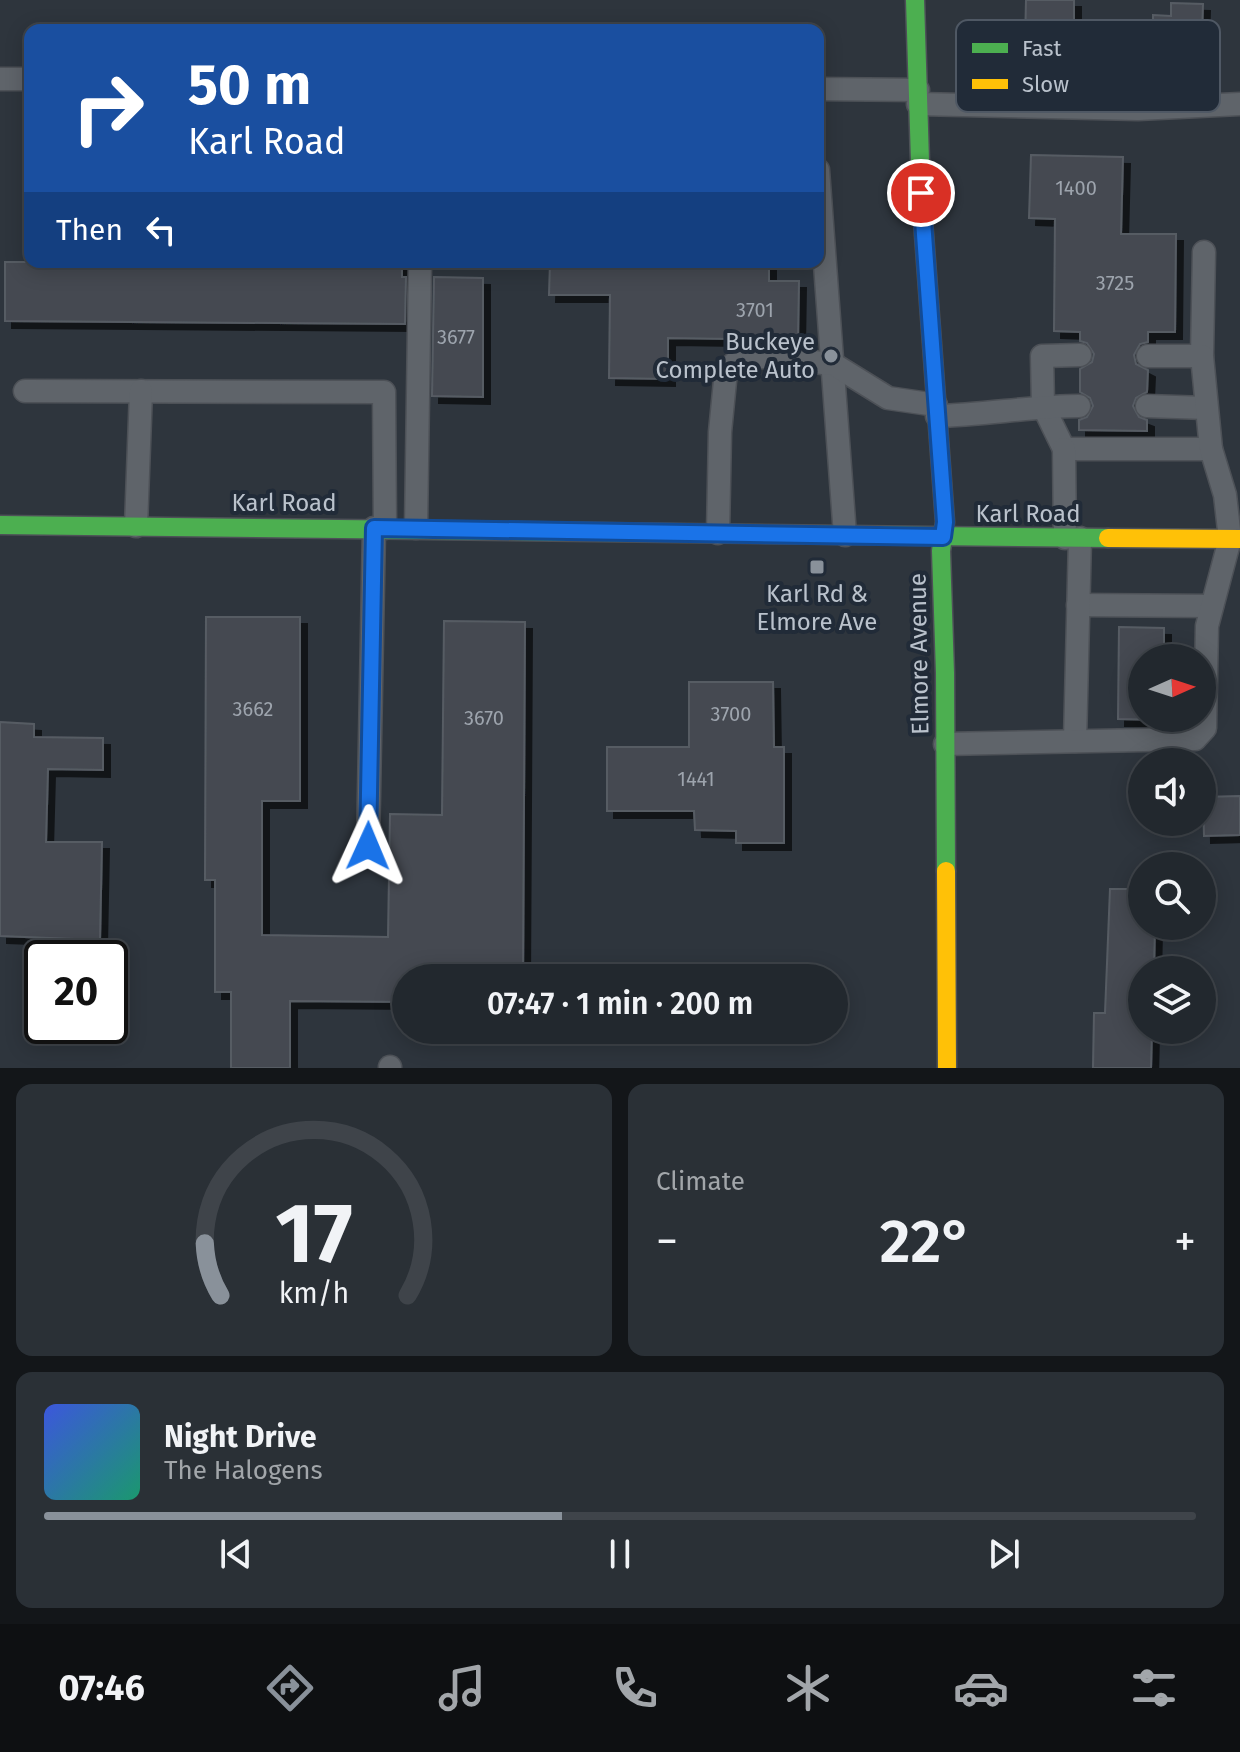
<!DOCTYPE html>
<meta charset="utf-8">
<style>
body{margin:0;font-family:"Fira Sans",sans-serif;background:#2a3036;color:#f1f3f6;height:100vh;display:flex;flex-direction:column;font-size:30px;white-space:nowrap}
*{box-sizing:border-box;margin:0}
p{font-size:26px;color:#a2a6aa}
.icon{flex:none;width:44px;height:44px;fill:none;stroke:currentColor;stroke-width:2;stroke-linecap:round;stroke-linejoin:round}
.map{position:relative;height:1068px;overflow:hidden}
.drawer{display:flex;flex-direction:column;gap:16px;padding:16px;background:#131619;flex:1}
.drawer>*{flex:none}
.guide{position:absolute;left:24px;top:24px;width:800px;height:244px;border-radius:16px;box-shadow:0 4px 20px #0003,0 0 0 2px #3f444a;background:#1a4fa0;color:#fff;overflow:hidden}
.needle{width:52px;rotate:87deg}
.fabs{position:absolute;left:1128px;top:644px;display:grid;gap:16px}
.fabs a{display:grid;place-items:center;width:88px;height:88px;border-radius:50%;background:#22282e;box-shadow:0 4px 20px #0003,0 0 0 2px #3f444a;font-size:40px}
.speed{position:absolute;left:24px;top:940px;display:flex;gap:16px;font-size:40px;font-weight:700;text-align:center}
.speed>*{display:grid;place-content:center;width:104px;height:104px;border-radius:50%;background:#22282e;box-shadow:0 4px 20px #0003,0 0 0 2px #3f444a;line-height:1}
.speed .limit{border:4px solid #111;border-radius:12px;background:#fff;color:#111}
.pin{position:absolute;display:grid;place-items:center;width:68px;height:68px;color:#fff;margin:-34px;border:4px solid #fff;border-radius:50%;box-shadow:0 2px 8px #0007}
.me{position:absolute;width:88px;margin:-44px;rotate:1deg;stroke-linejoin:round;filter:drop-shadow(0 0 6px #0008)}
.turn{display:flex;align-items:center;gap:28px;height:168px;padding:0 32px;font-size:36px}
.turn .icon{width:104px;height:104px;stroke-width:2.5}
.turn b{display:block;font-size:56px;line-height:68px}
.then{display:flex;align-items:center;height:76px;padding:0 32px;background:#0003;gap:16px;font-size:30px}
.big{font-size:60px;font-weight:600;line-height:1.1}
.drawer .tile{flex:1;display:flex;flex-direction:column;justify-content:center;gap:12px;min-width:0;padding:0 28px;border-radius:16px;background:#2a3036}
.drawer .dial{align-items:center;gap:0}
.dial svg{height:208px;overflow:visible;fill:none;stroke:#3f444a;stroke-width:7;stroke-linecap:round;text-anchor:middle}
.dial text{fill:#f1f3f6;stroke:none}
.song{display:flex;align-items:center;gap:24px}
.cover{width:96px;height:96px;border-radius:12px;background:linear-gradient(135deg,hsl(230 70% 55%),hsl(160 70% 35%))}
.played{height:8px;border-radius:4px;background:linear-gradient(90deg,#89919a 45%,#3f444a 45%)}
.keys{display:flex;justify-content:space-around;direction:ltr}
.heat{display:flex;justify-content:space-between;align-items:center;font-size:44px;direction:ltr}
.drawer .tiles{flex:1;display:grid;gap:16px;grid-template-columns:1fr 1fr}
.tile:last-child{grid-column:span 2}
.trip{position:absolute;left:392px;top:964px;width:456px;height:80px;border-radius:40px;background:#22282e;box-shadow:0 4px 20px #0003,0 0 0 2px #3f444a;font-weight:600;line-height:80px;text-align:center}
.dock{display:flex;height:128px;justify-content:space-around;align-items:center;background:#0e1012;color:#a2a6aa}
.dock .icon{width:56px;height:56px}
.dock .active{color:#89919a}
.dock b{font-size:36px;color:#f1f3f6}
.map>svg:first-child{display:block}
.building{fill:#454a51;stroke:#575c64;stroke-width:2;filter:url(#shadow)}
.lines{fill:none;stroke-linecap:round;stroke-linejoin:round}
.lane-casing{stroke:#4d5157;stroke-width:25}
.fast-casing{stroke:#4d5157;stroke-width:21}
.slow-casing{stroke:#4d5157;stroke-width:21}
.lane{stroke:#5f646a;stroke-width:22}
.fast{stroke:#4caf50;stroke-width:18}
.slow{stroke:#ffc107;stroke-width:18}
.route-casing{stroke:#114b97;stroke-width:20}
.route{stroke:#1a73e8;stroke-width:14}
.poi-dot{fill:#89919a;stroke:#212b38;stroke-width:3}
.labels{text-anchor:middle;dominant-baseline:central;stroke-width:8;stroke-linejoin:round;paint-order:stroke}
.number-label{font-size:20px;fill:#9da4ad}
.poi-label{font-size:24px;fill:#bac2cc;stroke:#212b38;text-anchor:end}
.street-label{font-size:24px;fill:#bac2cc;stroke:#212b38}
.key{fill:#212b38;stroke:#4f5864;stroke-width:2}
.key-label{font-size:22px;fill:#bac2cc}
</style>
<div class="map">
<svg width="1240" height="1068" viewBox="0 0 1240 1068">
<defs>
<filter id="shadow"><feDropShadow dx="7" dy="7" stdDeviation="0" flood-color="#0009"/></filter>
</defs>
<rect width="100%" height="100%" fill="#2e353d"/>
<!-- building -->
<g class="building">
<polygon points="1026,0 1074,0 1074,45 1025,44"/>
<polygon points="1171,3 1203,4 1201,66 1153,65 1153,15 1171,16"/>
<polygon points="1031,155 1123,157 1121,234 1176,234 1175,332 1148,332 1148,342 1140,344 1134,355 1136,364 1148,370 1147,392 1136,398 1133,406 1139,417 1147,420 1147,431 1079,430 1079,420 1087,417 1093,406 1090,398 1080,392 1080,369 1092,362 1094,354 1087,343 1080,341 1080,332 1054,331 1055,219 1029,218"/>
<polygon points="5,262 402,262 402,277 406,277 405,324 5,321"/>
<polygon points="550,262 769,262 769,281 799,281 798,340 668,338 668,379 609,378 610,295 549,295"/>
<polygon points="434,277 483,278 483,397 432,396"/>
<polygon points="206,617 300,617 300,801 262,801 262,935 388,937 390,814 442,815 444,621 525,622 523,978 406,978 406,1002 290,1001 290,1068 231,1068 231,992 215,992 215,880 205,880"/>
<polygon points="1119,627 1164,628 1164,658 1142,658 1142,718 1163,720 1118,719"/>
<polygon points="689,682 773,682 774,747 784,747 784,843 736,843 736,831 695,830 694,811 607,811 607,747 689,747"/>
<polygon points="0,722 34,724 34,737 103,738 103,770 48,769 46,842 102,842 100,940 0,936"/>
<polygon points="1240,796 1240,835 1204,836 1203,797"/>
<polygon points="1110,889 1142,889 1142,926 1155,926 1154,970 1142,970 1142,1030 1152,1030 1151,1068 1093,1068 1094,1013 1105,1013"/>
</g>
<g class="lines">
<defs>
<g id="lane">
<polyline points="0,79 30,79"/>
<polyline points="818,89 918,90"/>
<polyline points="918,104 1138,109 1240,104"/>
<polyline points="818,170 845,535"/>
<polyline points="1080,355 1042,356 1043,406 1064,449 1211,449"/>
<polyline points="1202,356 1204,252"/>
<polyline points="25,391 384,392 385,528"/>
<polyline points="1147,406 1206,408"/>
<path d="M937,416C985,415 1032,406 1079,406"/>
<polyline points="1064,449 1065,538"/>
<polyline points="136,526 141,391"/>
<polyline points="416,528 420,262"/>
<polyline points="718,533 720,432 726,371 743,355 833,364 888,398 936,405"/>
<polyline points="1078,605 1212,606"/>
<polyline points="1075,741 1080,538"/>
<polyline points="945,744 1195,739 1205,728 1207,626 1230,539 1225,495 1211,449 1202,356 1148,356"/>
<polyline points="368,846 374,528"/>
<polyline points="390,1067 390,1068"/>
</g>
<g id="fast">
<polyline points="915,0 921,193 945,522 941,551 945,673 946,871"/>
<polyline points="0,525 1108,538"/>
</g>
<g id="slow">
<polyline points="1108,538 1240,539"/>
<polyline points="946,871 947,1068"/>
</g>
</defs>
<!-- lane casing -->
<use href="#lane" class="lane-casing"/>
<!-- fast casing -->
<use href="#fast" class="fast-casing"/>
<!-- slow casing -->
<use href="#slow" class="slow-casing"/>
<!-- lane -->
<use href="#lane" class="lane"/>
<!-- fast -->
<use href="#fast" class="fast"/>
<!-- slow -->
<use href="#slow" class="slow"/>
</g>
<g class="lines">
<defs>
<polyline id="route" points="368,846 374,528 943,537 945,522 921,193"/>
</defs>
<!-- route casing -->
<use href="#route" class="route-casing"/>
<!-- route -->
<use href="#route" class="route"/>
</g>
<!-- markers -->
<g class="poi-dot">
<circle cx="831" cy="356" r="8"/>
<rect x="809" y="559" width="16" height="16" rx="4"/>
</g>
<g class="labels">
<!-- number labels -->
<g class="number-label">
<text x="1076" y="188">1400</text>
<text x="1115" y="283">3725</text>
<text x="755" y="310">3701</text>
<text x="456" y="337">3677</text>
<text x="253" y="709">3662</text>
<text x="731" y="714">3700</text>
<text x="484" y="718">3670</text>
<text x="696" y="779">1441</text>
</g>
<!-- poi labels -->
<g class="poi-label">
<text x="815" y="342">Buckeye<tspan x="815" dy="28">Complete Auto</tspan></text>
<text x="817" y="594" text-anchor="middle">Karl Rd &amp;<tspan x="817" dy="28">Elmore Ave</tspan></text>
</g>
<!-- street labels -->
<g class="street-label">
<text x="284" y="503">Karl Road</text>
<text x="1028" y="514">Karl Road</text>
<text transform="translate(919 654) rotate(-91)">Elmore Avenue</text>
</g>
</g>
<!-- legend -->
<rect x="956" y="20" width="264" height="92" rx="12" class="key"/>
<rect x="972" y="43" width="36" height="10" fill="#4caf50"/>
<rect x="972" y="79" width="36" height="10" fill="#ffc107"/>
<g class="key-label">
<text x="1022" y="56">Fast</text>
<text x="1022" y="92">Slow</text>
</g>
</svg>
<div class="fabs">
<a><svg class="needle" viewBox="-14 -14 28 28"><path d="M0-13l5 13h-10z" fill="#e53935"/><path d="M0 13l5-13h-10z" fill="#a2a6aa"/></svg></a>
<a><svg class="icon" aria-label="sound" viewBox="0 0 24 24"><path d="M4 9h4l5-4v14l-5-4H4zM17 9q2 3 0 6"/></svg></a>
<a><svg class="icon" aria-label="search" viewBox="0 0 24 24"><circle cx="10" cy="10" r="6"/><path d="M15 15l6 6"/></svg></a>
<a><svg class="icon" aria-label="layers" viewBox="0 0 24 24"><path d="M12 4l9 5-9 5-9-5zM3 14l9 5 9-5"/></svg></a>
</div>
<div class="speed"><div class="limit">20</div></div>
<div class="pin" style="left:921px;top:193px;background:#d93025"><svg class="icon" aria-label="arrive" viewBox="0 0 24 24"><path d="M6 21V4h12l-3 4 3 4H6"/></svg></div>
<svg class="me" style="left:368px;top:846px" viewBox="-20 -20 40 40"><path d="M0-17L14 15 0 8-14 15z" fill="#1a73e8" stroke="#fff" stroke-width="4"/></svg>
<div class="trip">07:47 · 1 min · 200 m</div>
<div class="guide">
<div class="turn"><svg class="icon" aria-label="right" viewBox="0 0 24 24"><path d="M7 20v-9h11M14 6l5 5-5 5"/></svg><div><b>50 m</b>Karl Road</div></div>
<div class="then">Then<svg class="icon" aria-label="left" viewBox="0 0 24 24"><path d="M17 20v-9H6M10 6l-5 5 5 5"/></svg></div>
</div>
</div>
<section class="drawer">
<div class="tiles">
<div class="tile dial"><svg viewBox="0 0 100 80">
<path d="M14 69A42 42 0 1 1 86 69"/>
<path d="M14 69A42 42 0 0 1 8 49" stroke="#89919a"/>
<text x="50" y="56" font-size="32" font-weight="700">17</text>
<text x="50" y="72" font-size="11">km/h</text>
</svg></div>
<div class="tile"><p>Climate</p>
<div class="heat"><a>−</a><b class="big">22°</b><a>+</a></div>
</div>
<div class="tile">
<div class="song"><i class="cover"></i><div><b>Night Drive</b><p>The Halogens</p></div></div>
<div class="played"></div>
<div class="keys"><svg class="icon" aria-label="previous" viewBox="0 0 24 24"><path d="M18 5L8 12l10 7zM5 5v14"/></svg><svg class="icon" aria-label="pause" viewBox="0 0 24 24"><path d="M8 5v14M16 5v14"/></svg><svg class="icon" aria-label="next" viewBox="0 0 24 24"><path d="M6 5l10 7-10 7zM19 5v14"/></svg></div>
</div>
</div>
</section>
<nav class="dock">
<b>07:46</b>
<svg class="icon active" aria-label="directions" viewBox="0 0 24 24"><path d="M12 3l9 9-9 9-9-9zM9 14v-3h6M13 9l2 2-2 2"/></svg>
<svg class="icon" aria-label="music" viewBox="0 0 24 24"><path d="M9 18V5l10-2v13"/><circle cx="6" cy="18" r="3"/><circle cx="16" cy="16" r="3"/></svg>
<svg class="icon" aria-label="phone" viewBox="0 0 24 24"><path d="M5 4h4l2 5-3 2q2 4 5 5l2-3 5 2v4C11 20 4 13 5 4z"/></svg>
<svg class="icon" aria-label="climate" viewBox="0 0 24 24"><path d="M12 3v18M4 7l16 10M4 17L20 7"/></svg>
<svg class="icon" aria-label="car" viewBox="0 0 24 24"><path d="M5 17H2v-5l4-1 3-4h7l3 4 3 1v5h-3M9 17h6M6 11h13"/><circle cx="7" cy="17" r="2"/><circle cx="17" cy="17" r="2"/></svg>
<svg class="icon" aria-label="filters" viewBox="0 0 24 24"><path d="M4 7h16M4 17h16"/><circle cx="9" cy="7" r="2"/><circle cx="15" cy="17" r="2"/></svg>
</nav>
